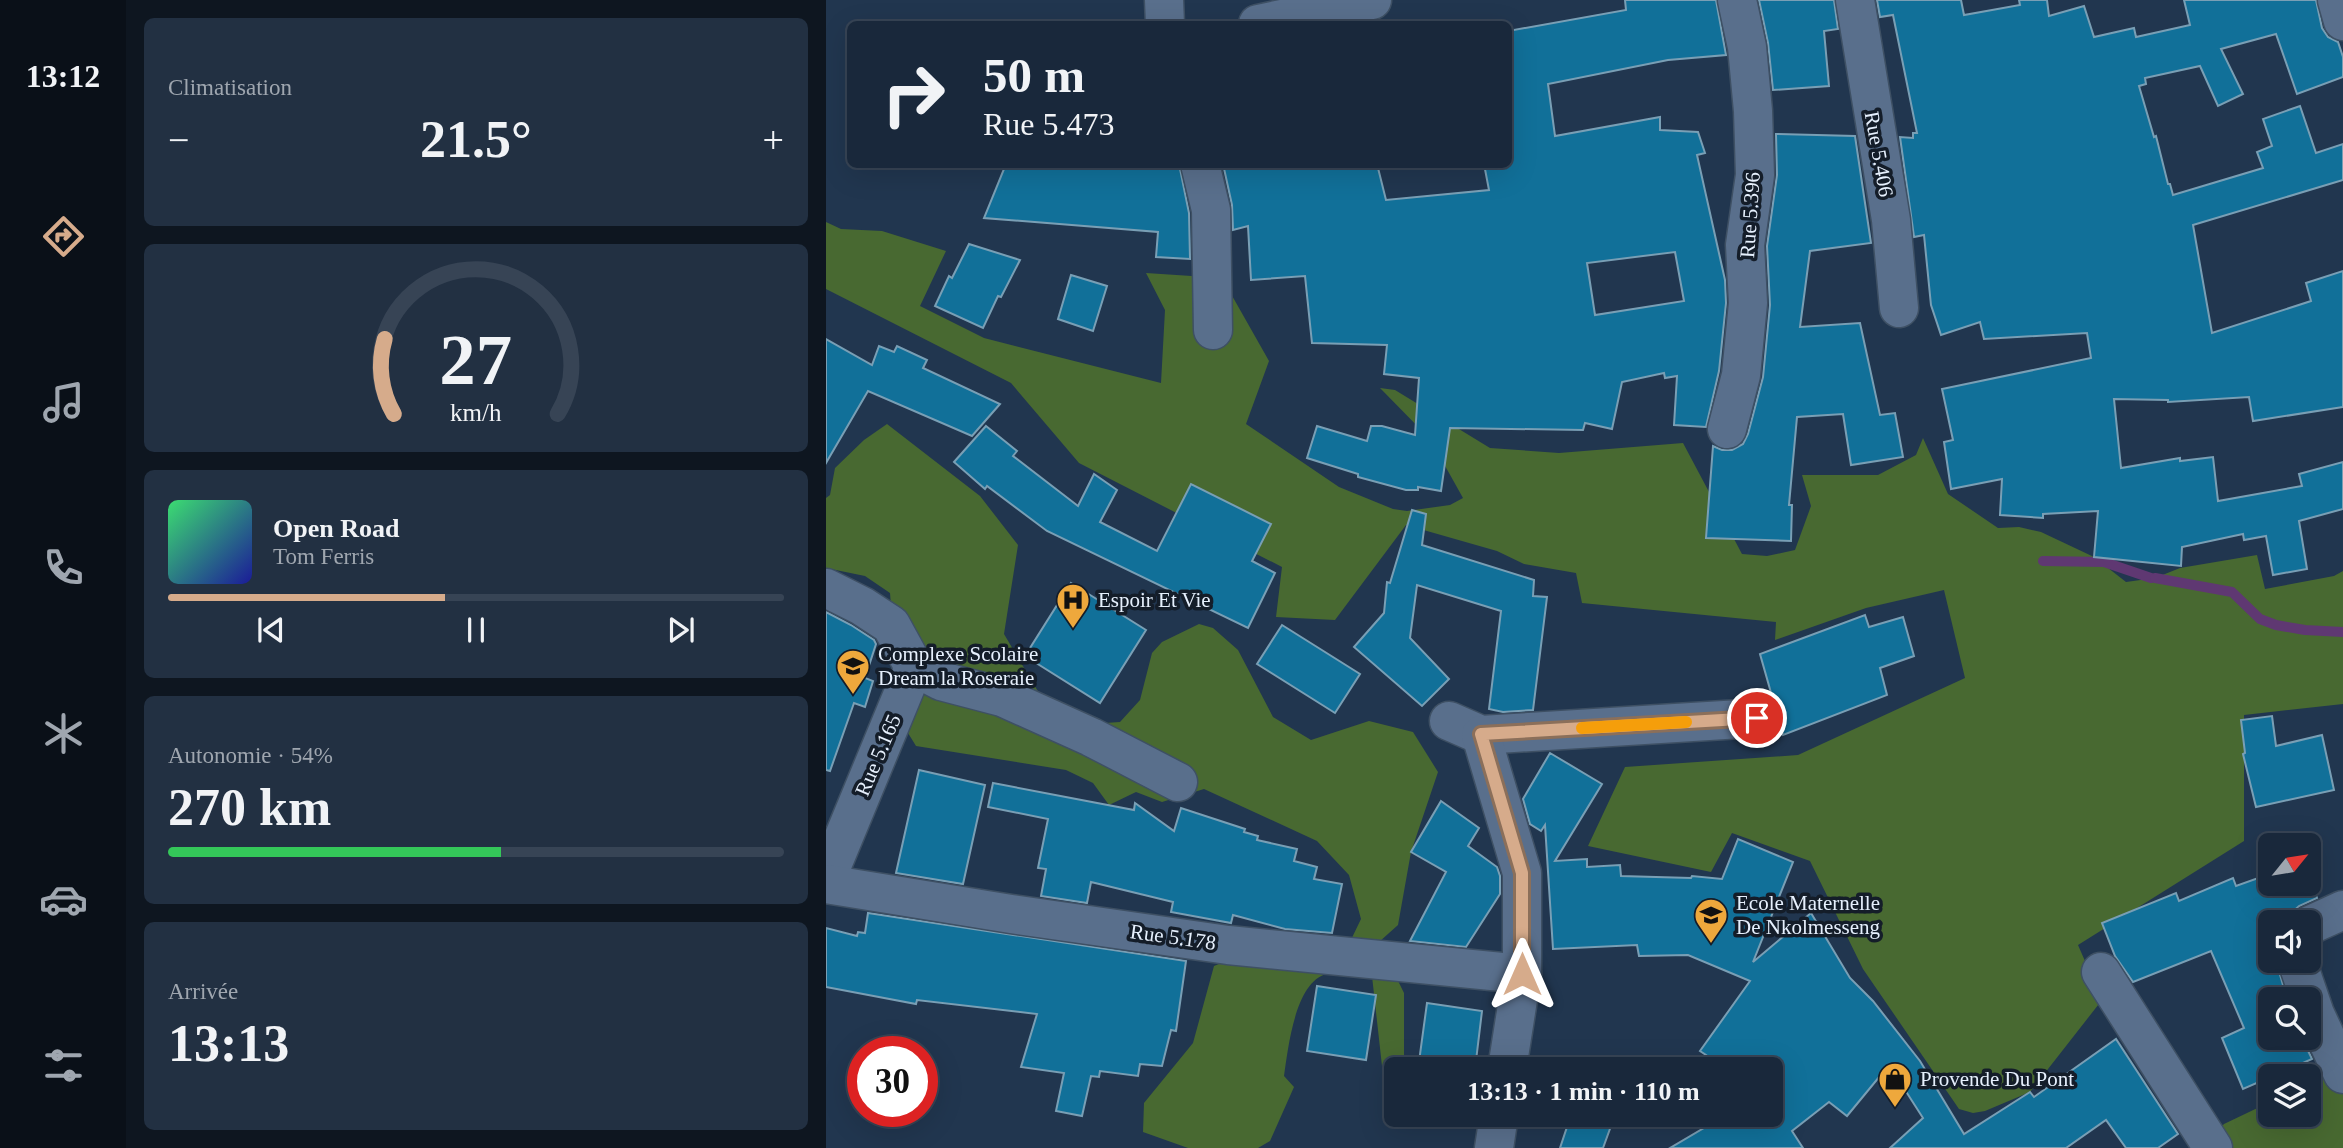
<!DOCTYPE html>
<html lang="fr">
<meta charset="utf-8">
<style>
body{margin:0;font-family:"Times New Roman",serif;background:#223042;color:#f1f3f6;height:100vh;display:flex;flex-direction:column;font-size:26px;white-space:nowrap}
*{box-sizing:border-box;margin:0}
p{font-size:23px;color:#9fa6af}
.icon{flex:none;width:38px;height:38px;fill:none;stroke:currentColor;stroke-width:2;stroke-linecap:round;stroke-linejoin:round}
.map{position:relative;flex:1;overflow:hidden}
.details{display:flex;flex-direction:column;gap:18px;padding:18px;background:#0e1620;width:700px}
.details>*{flex:none}
.hud{position:absolute;left:21px;top:21px;width:665px;height:147px;border-radius:10px;box-shadow:0 7px 28px #0002,0 0 0 2px #374455;background:#19283b;color:#f1f3f6;overflow:hidden}
.needle{width:46px;rotate:60deg}
.controls{position:absolute;left:1432px;top:833px;display:grid;gap:14px}
.controls a{display:grid;place-items:center;width:63px;height:63px;border-radius:10px;background:#19283b;box-shadow:0 7px 28px #0002,0 0 0 2px #374455;font-size:35px}
.speed{position:absolute;left:21px;top:1036px;display:flex;gap:14px;font-size:35px;font-weight:700;text-align:center}
.speed>*{display:grid;place-content:center;width:91px;height:91px;border-radius:50%;background:#19283b;box-shadow:0 7px 28px #0002,0 0 0 2px #374455;line-height:1}
.speed .limit{border:10px solid #d22;background:#fff;color:#111}
.pin{position:absolute;display:grid;place-items:center;width:60px;height:60px;color:#fff;margin:-30px;border:4px solid #fff;border-radius:50%;box-shadow:0 2px 7px #0007}
.me{position:absolute;width:77px;margin:-38px;rotate:0deg;stroke-linejoin:round;filter:drop-shadow(0 0 5px #0008)}
.turn{display:flex;align-items:center;gap:24px;height:147px;padding:0 21px;font-size:32px}
.turn .icon{width:91px;height:91px;stroke-width:2.5}
.turn b{display:block;font-size:49px;line-height:60px}
.big{font-size:52px;font-weight:800;line-height:1.1}
.details .card{flex:1;display:flex;flex-direction:column;justify-content:center;gap:10px;min-width:0;padding:0 24px;border-radius:10px;background:#223042}
.details .dial{align-items:center;gap:0}
.dial svg{height:182px;overflow:visible;fill:none;stroke:#374455;stroke-width:7;stroke-linecap:round;text-anchor:middle}
.dial text{fill:#f1f3f6;stroke:none}
.song{display:flex;align-items:center;gap:21px}
.cover{width:84px;height:84px;border-radius:10px;background:linear-gradient(135deg,hsl(140 70% 55%),hsl(240 70% 35%))}
.played{height:7px;border-radius:4px;background:linear-gradient(90deg,#d6ab8b 45%,#374455 45%)}
.keys{display:flex;justify-content:space-around;direction:ltr}
.heat{display:flex;justify-content:space-between;align-items:center;font-size:38px;direction:ltr}
.charge{height:10px;border-radius:5px;background:linear-gradient(90deg,#34c759 54%,#374455 0)}
.trip{position:absolute;left:558px;top:1057px;width:399px;height:70px;border-radius:10px;background:#19283b;box-shadow:0 7px 28px #0002,0 0 0 2px #374455;font-weight:800;line-height:70px;text-align:center}
main{display:flex;flex:1;min-height:0}
.tab-bar{display:flex;flex-direction:column;width:126px;justify-content:space-around;align-items:center;background:#0a1018;color:#9fa6af}
.tab-bar .icon{width:49px;height:49px}
.tab-bar .on{color:#d6ab8b}
.tab-bar b{font-size:32px;color:#f1f3f6}
.map>svg:first-child{display:block}
.green{fill:#486931}
.lines{fill:none;stroke-linecap:round;stroke-linejoin:round}
.stream{stroke:#5f3872;stroke-width:10}
.building{fill:#117099;stroke:#799fb5;stroke-width:2;fill-rule:evenodd}
.minor-casing{stroke:#3e5064;stroke-width:41}
.minor{stroke:#596f8c;stroke-width:38}
.route-casing{stroke:#8b6f5a;stroke-width:18}
.route{stroke:#d6ab8b;stroke-width:12}
.slow{stroke:#f59e0b;stroke-width:12}
.labels{text-anchor:middle;dominant-baseline:central;stroke-width:7;stroke-linejoin:round;paint-order:stroke}
.street-label{font-size:21px;fill:#e6f0fd;stroke:#141d29}
.poi-label{font-size:21px;fill:#e6f0fd;stroke:#141d29;text-anchor:start}
</style>
<main>
<nav class="tab-bar">
<b>13:12</b>
<svg class="icon on" aria-label="directions" viewBox="0 0 24 24"><path d="M12 3l9 9-9 9-9-9zM9 14v-3h6M13 9l2 2-2 2"/></svg>
<svg class="icon" aria-label="music" viewBox="0 0 24 24"><path d="M9 18V5l10-2v13"/><circle cx="6" cy="18" r="3"/><circle cx="16" cy="16" r="3"/></svg>
<svg class="icon" aria-label="phone" viewBox="0 0 24 24"><path d="M5 4h4l2 5-3 2q2 4 5 5l2-3 5 2v4C11 20 4 13 5 4z"/></svg>
<svg class="icon" aria-label="climate" viewBox="0 0 24 24"><path d="M12 3v18M4 7l16 10M4 17L20 7"/></svg>
<svg class="icon" aria-label="car" viewBox="0 0 24 24"><path d="M5 17H2v-5l4-1 3-4h7l3 4 3 1v5h-3M9 17h6M6 11h13"/><circle cx="7" cy="17" r="2"/><circle cx="17" cy="17" r="2"/></svg>
<svg class="icon" aria-label="filters" viewBox="0 0 24 24"><path d="M4 7h16M4 17h16"/><circle cx="9" cy="7" r="2"/><circle cx="15" cy="17" r="2"/></svg>
</nav>
<section class="details">
<div class="card"><p>Climatisation</p>
<div class="heat"><a>−</a><b class="big">21.5°</b><a>+</a></div>
</div>
<div class="card dial"><svg viewBox="0 0 100 80">
<path d="M14 69A42 42 0 1 1 86 69"/>
<path d="M14 69A42 42 0 0 1 10 36" stroke="#d6ab8b"/>
<text x="50" y="56" font-size="32" font-weight="700">27</text>
<text x="50" y="72" font-size="11">km/h</text>
</svg></div>
<div class="card">
<div class="song"><i class="cover"></i><div><b>Open Road</b><p>Tom Ferris</p></div></div>
<div class="played"></div>
<div class="keys"><svg class="icon" aria-label="previous" viewBox="0 0 24 24"><path d="M18 5L8 12l10 7zM5 5v14"/></svg><svg class="icon" aria-label="pause" viewBox="0 0 24 24"><path d="M8 5v14M16 5v14"/></svg><svg class="icon" aria-label="next" viewBox="0 0 24 24"><path d="M6 5l10 7-10 7zM19 5v14"/></svg></div>
</div>
<div class="card"><p>Autonomie · 54%</p><b class="big">270 km</b><div class="charge"></div></div>
<div class="card"><p>Arrivée</p><b class="big">13:13</b></div>
</section>
<div class="map">
<svg width="1517" height="1148" viewBox="0 0 1517 1148">
<rect width="100%" height="100%" fill="#21364f"/>
<!-- green -->
<g class="green">
<polygon points="0,222 15,229 56,231 120,251 94,306 158,338 335,383 339,310 320,273 396,278 443,361 420,424 513,487 567,509 581,511 624,505 637,498 604,439 554,388 569,390 664,448 733,453 857,443 916,554 941,556 969,550 985,506 976,475 1052,475 1090,455 1097,438 1122,494 1172,528 1193,527 1215,532 1268,557 1300,582 1329,578 1354,568 1431,555 1439,589 1508,576 1517,571 1517,704 1418,715 1418,841 1252,945 1276,1000 1204,1092 1159,1111 1147,1113 1133,1109 1037,969 984,861 906,833 885,872 762,846 799,767 972,755 1139,678 1118,590 1040,608 949,640 950,622 756,603 750,573 698,564 671,551 580,525 509,620 450,617 456,567 253,463 185,383 0,289"/>
<path d="M61,424L154,496L192,545L178,634L223,710L264,724L294,722L314,700L326,653L336,642L373,624L387,628L412,650L447,717L485,740L543,721L587,732L612,772L585,852L572,925L553,942L578,993V1066L575,1069H570V1074L567,1077L556,1066L546,976C532,975 514,971 501,974C469,981 462,1049 458,1076L468,1087L444,1141L432,1148H362L317,1132L318,1103L367,1043L388,966L430,949L522,946L535,919L523,875L491,841L378,789L336,802L310,792L283,805L267,783L240,770L90,746L74,720L64,593L39,576L0,568V498L4,495L9,468L38,440Z"/>
<polygon points="1506,1072 1517,1073 1517,1148 1375,1148 1398,1124 1444,1102 1444,1115 1482,1115 1482,1083"/>
</g>
<g class="lines">
<!-- stream -->
<g class="stream">
<polyline points="1217,561 1278,562 1325,578"/>
<polyline points="1329,578 1406,592 1434,619 1450,625 1479,630 1517,632"/>
</g>
</g>
<!-- building -->
<g class="building">
<path d="M799,0H890L900,55L842,60L722,84L729,136L834,117V130L872,132L879,153L871,155L899,280L900,303L893,371L880,427L848,425L851,376L839,378L838,373L796,382L786,429L759,423L757,430L624,428L615,491L592,487V490H580L532,477V474L481,458L491,426L541,441L545,426H556L589,435L593,378L558,374L561,345L486,343L479,276L425,280L422,226L407,230L406,205L397,164H551L560,200L663,190L658,164H682V31L800,10ZM849,252L858,301L769,315L761,263Z"/>
<polygon points="933,0 1008,0 1012,29 998,31 1003,86 947,90 942,43"/>
<polygon points="1051,0 1135,0 1138,15 1194,5 1193,0 1221,0 1223,16 1258,6 1268,37 1308,28 1310,37 1364,25 1358,0 1490,0 1496,28 1502,37 1512,42 1517,57 1517,77 1471,94 1450,34 1395,49 1417,94 1392,106 1374,66 1319,78 1320,84 1313,86 1328,137 1330,136 1342,184 1344,184 1347,195 1437,168 1431,152 1446,146 1437,119 1474,106 1490,153 1517,144 1517,180 1367,225 1386,333 1485,301 1480,283 1517,271 1517,407 1427,421 1423,397 1342,402 1342,400 1288,399 1295,468 1354,458 1354,461 1387,457 1392,501 1476,486 1473,474 1517,462 1517,509 1473,521 1481,569 1447,575 1440,536 1418,540 1417,534 1356,547 1355,566 1268,557 1272,511 1217,514 1217,518 1174,515 1176,479 1125,489 1118,442 1127,440 1116,389 1265,358 1261,333 1158,339 1154,322 1115,335 1105,305 1098,235 1088,237 1074,137 1087,138 1087,133 1091,133 1067,15 1054,17"/>
<polygon points="950,134 1029,136 1045,243 984,251 974,327 1034,323 1054,415 1069,413 1077,457 1025,465 1017,414 971,417 963,505 966,505 965,541 880,538 887,446 896,450 906,450 917,444 922,434 937,377 944,305 941,246 951,175"/>
<polygon points="180,164 353,164 363,213 364,259 330,257 332,232 158,218"/>
<polygon points="143,244 194,260 175,297 172,296 157,328 109,306 123,276 126,278"/>
<polygon points="245,275 281,286 267,331 232,319"/>
<polygon points="0,339 46,365 53,346 68,352 71,346 101,360 97,368 174,404 146,436 42,391 0,463"/>
<polygon points="160,426 191,451 187,456 252,506 268,474 291,490 274,522 331,551 365,484 445,524 426,561 449,573 422,628 221,531 161,486 159,489 128,462"/>
<polygon points="586,510 600,514 596,545 708,580 707,596 721,597 707,710 677,712 663,709 675,611 591,585 584,638 623,679 596,706 528,647 558,613 561,582 564,583"/>
<polygon points="245,583 320,630 274,703 199,656"/>
<polygon points="0,612 25,625 48,640 50,644 39,678 47,681 39,707 28,703 4,771 0,770"/>
<polygon points="1039,615 1043,627 1077,617 1088,656 1054,668 1061,695 957,735 934,654"/>
<polygon points="456,625 534,674 509,713 431,664"/>
<polygon points="1446,716 1450,746 1496,735 1508,790 1430,807 1417,754 1419,753 1415,720"/>
<polygon points="724,753 776,784 729,861 761,859 761,867 794,865 795,876 865,878 866,876 896,879 912,839 967,862 927,962 985,913 1024,978 1047,1001 1094,1061 1138,1134 1204,1092 1208,1097 1290,1039 1352,1134 1332,1148 1300,1148 1280,1120 1240,1148 1064,1148 1097,1118 1063,1065 1021,1116 1003,1102 966,1131 977,1148 844,1148 900,1115 945,1115 945,1069 880,1069 875,1062 880,1055 874,1051 924,981 862,955 813,956 811,945 727,949 719,825 715,831 704,824 697,799"/>
<polygon points="93,770 159,785 137,884 70,873"/>
<polygon points="167,783 308,810 309,803 348,831 355,808 419,829 418,832 432,836 431,840 471,849 468,861 491,867 488,879 516,884 506,933 459,929 407,915 405,923 345,912 347,902 265,882 261,903 215,896 220,869 212,868 222,819 162,807"/>
<polygon points="615,801 653,828 642,846 671,867 674,876 674,894 640,947 584,941 620,872 585,852"/>
<polygon points="1435,877 1437,884 1486,884 1491,898 1473,906 1463,915 1444,922 1444,961 1450,961 1461,999 1444,999 1444,1038 1476,1038 1486,1059 1417,1089 1396,1038 1418,1028 1385,951 1307,982 1289,956 1276,923 1350,893 1353,901 1407,878 1410,886"/>
<polygon points="42,913 360,961 350,1031 345,1030 336,1066 314,1064 312,1076 274,1071 273,1077 265,1076 256,1116 230,1111 238,1073 195,1067 211,1014 91,1000 90,1004 0,987 0,928 31,936 32,932 39,933"/>
<polygon points="491,986 550,995 540,1060 481,1051"/>
<polygon points="601,1003 656,1011 649,1069 592,1069"/>
<polygon points="745,1115 789,1115 777,1148 734,1148"/>
</g>
<g class="lines">
<defs>
<g id="minor">
<polyline points="338,0 339,24"/>
<polyline points="1029,0 1065,220 1073,308"/>
<polyline points="1511,0 1517,21"/>
<polyline points="432,24 546,0"/>
<polyline points="374,164 385,210 387,330"/>
<polyline points="901,429 915,375 922,303 919,245 929,175 927,111 921,47 911,0"/>
<polyline points="0,588 36,606 65,625 88,667 0,880"/>
<polyline points="88,667 115,681 176,697 265,737 352,782"/>
<polyline points="623,721 655,735 931,718"/>
<polyline points="655,735 696,873 696,974 681,1069"/>
<polyline points="0,884 185,914 402,945 696,974"/>
<polyline points="1482,926 1517,910"/>
<polyline points="1471,961 1489,1014 1517,1074"/>
<polyline points="1275,972 1387,1148"/>
<polyline points="668,1148 673,1115"/>
</g>
</defs>
<!-- minor casing -->
<use href="#minor" class="minor-casing"/>
<!-- minor -->
<use href="#minor" class="minor"/>
</g>
<g class="lines">
<defs>
<polyline id="route" points="696,974 696,873 655,734 931,718"/>
</defs>
<!-- route casing -->
<use href="#route" class="route-casing"/>
<!-- route -->
<use href="#route" class="route"/>
<!-- slow -->
<polyline class="slow" points="756,728 860,722"/>
</g>
<!-- icons -->
<defs>
<symbol id="hospital-pin" viewBox="-11 -11 22 30"><path d="M0 17L-7.5 6A9.5 9.5 0 1 1 7.5 6Z" fill="#eea83c" stroke="#141d29"/><path d="M-5-5h3v3.5h4V-5h3V5h-3V1.5h-4V5h-3Z" fill="#111"/></symbol>
<symbol id="school-pin" viewBox="-11 -11 22 30"><path d="M0 17L-7.5 6A9.5 9.5 0 1 1 7.5 6Z" fill="#eea83c" stroke="#141d29"/><path d="M0-5L7-2L0 1L-7-2ZM-4 1L0 2.5L4 1V4Q0 6-4 4Z" fill="#111"/></symbol>
<symbol id="shop-pin" viewBox="-11 -11 22 30"><path d="M0 17L-7.5 6A9.5 9.5 0 1 1 7.5 6Z" fill="#eea83c" stroke="#141d29"/><path d="M-5-2.5h2.3a2.7 3.5 0 0 1 5.4 0H5L5.5 6h-11ZM-1.5-2.5h3a1.5 2.3 0 0 0-3 0Z" fill="#111"/></symbol>
</defs>
<g fill-rule="evenodd">
<use href="#hospital-pin" x="228" y="581" width="38" height="52"/>
<use href="#school-pin" x="8" y="647" width="38" height="52"/>
<use href="#school-pin" x="866" y="896" width="38" height="52"/>
<use href="#shop-pin" x="1050" y="1060" width="38" height="52"/>
</g>
<g class="labels">
<!-- street labels -->
<g class="street-label">
<text transform="translate(1053 154) rotate(80)">Rue 5.406</text>
<text transform="translate(924 215) rotate(-86)">Rue 5.396</text>
<text transform="translate(52 755) rotate(-67)">Rue 5.165</text>
<text transform="translate(347 937) rotate(8)">Rue 5.178</text>
</g>
<!-- poi labels -->
<g class="poi-label">
<text x="272" y="600">Espoir Et Vie</text>
<text x="52" y="654">Complexe Scolaire<tspan x="52" dy="24">Dream la Roseraie</tspan></text>
<text x="910" y="903">Ecole Maternelle<tspan x="910" dy="24">De Nkolmesseng</tspan></text>
<text x="1094" y="1079">Provende Du Pont</text>
</g>
</g>
</svg>
<div class="controls">
<a><svg class="needle" viewBox="-14 -14 28 28"><path d="M0-13l5 13h-10z" fill="#e53935"/><path d="M0 13l5-13h-10z" fill="#9fa6af"/></svg></a>
<a><svg class="icon" aria-label="sound" viewBox="0 0 24 24"><path d="M4 9h4l5-4v14l-5-4H4zM17 9q2 3 0 6"/></svg></a>
<a><svg class="icon" aria-label="search" viewBox="0 0 24 24"><circle cx="10" cy="10" r="6"/><path d="M15 15l6 6"/></svg></a>
<a><svg class="icon" aria-label="layers" viewBox="0 0 24 24"><path d="M12 4l9 5-9 5-9-5zM3 14l9 5 9-5"/></svg></a>
</div>
<div class="speed"><div class="limit">30</div></div>
<div class="pin" style="left:931px;top:718px;background:#d93025"><svg class="icon" aria-label="arrive" viewBox="0 0 24 24"><path d="M6 21V4h12l-3 4 3 4H6"/></svg></div>
<svg class="me" style="left:696px;top:974px" viewBox="-20 -20 40 40"><path d="M0-17L14 15 0 8-14 15z" fill="#d6ab8b" stroke="#fff" stroke-width="4"/></svg>
<div class="trip">13:13 · 1 min · 110 m</div>
<div class="hud">
<div class="turn"><svg class="icon" aria-label="right" viewBox="0 0 24 24"><path d="M7 20v-9h11M14 6l5 5-5 5"/></svg><div><b>50 m</b>Rue 5.473</div></div>
</div>
</div>
</main>
